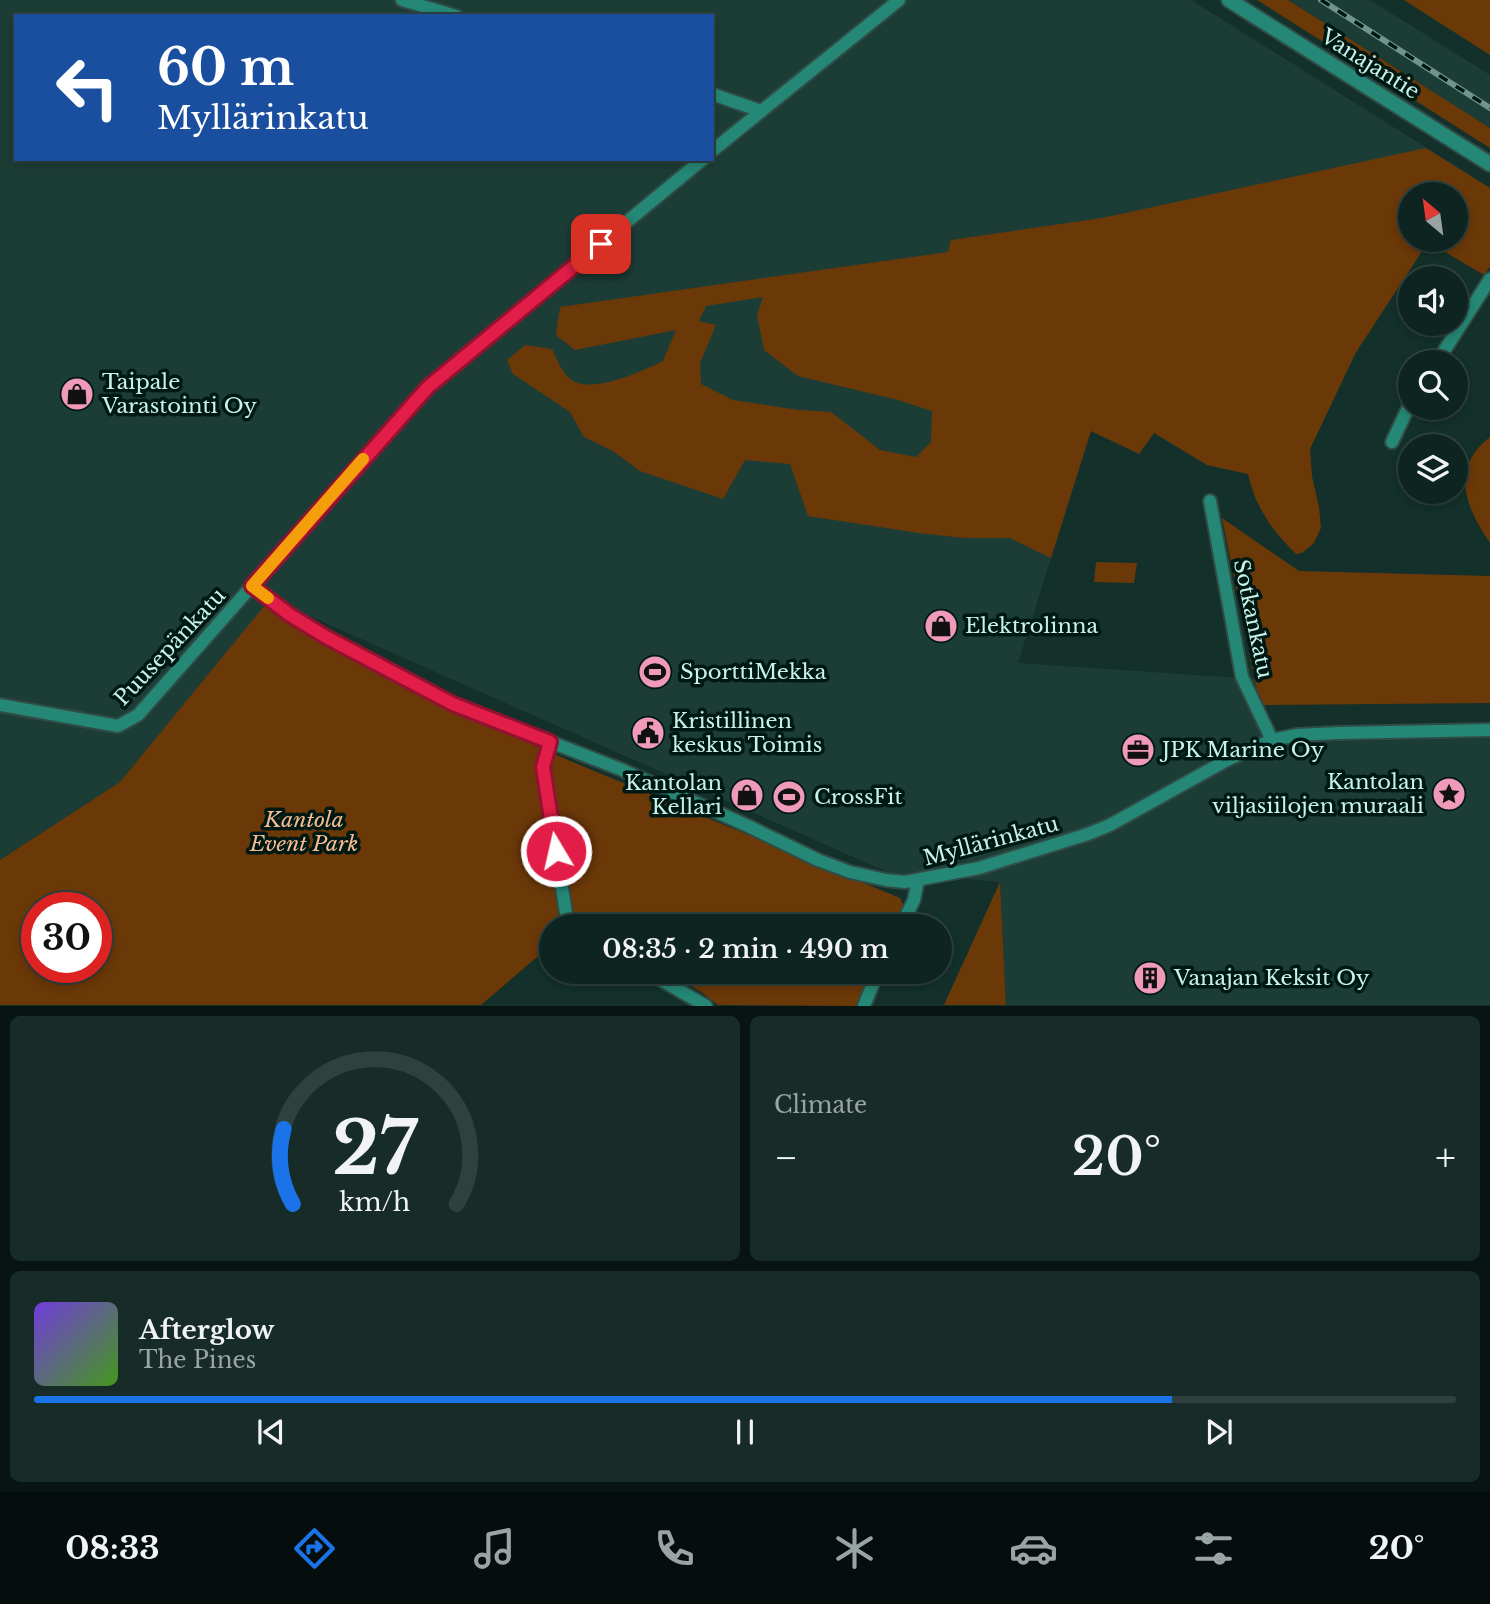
<!DOCTYPE html>
<meta charset="utf-8">
<style>
body{margin:0;font-family:"Libre Baskerville",serif;background:#172c29;color:#f1f3f6;height:100vh;display:flex;flex-direction:column;font-size:26px;white-space:nowrap}
*{box-sizing:border-box;margin:0}
p{font-size:23px;color:#9ba4a5}
.icon{flex:none;width:38px;height:38px;fill:none;stroke:currentColor;stroke-width:2;stroke-linecap:round;stroke-linejoin:round}
.map{position:relative;height:1006px;overflow:hidden}
.side{display:flex;flex-direction:column;gap:10px;padding:10px;background:#081412;flex:1}
.side>*{flex:none}
.top-card{position:absolute;left:14px;top:14px;width:700px;height:147px;border-radius:0px;box-shadow:0 4px 10px #0003,0 0 0 2px #2e413e;background:#1a4fa0;color:#fff;overflow:hidden}
.needle{width:46px;rotate:331deg}
.fabs{position:absolute;left:1398px;top:182px;display:grid;gap:14px}
.fabs a{display:grid;place-items:center;width:70px;height:70px;border-radius:50%;background:#0e2420;box-shadow:0 4px 10px #0003,0 0 0 2px #2e413e;font-size:35px}
.speed{position:absolute;left:21px;top:892px;display:flex;gap:14px;font-size:35px;font-weight:700;text-align:center}
.speed>*{display:grid;place-content:center;width:91px;height:91px;border-radius:50%;background:#0e2420;box-shadow:0 4px 10px #0003,0 0 0 2px #2e413e;line-height:1}
.speed .limit{border:10px solid #d22;background:#fff;color:#111}
.pin{position:absolute;display:grid;place-items:center;width:60px;height:60px;color:#fff;margin:-30px;border-radius:14px;box-shadow:0 4px 10px #0006}
.me{position:absolute;width:77px;margin:-38px;rotate:351deg;stroke-linejoin:round;filter:drop-shadow(0 0 5px #0008)}
.turn{display:flex;align-items:center;gap:24px;height:147px;padding:0 28px;font-size:32px}
.turn .icon{width:91px;height:91px;stroke-width:2.5}
.turn b{display:block;font-size:49px;line-height:60px}
.big{font-size:52px;font-weight:600;line-height:1.1}
.side .card{flex:1;display:flex;flex-direction:column;justify-content:center;gap:10px;min-width:0;padding:0 24px;border-radius:10px;background:#172c29}
.side .dial{align-items:center;gap:0}
.dial svg{height:182px;overflow:visible;fill:none;stroke:#2e413e;stroke-width:7;stroke-linecap:round;text-anchor:middle}
.dial text{fill:#f1f3f6;stroke:none}
.song{display:flex;align-items:center;gap:21px}
.cover{width:84px;height:84px;border-radius:10px;background:linear-gradient(135deg,hsl(260 70% 55%),hsl(100 70% 35%))}
.played{height:7px;border-radius:4px;background:linear-gradient(90deg,#1a73e8 80%,#2e413e 80%)}
.keys{display:flex;justify-content:space-around;direction:ltr}
.heat{display:flex;justify-content:space-between;align-items:center;font-size:38px;direction:ltr}
.side .tiles{flex:1;display:grid;gap:10px;grid-template-columns:1fr 1fr}
.card:last-child{grid-column:span 2}
.trip{position:absolute;left:539px;top:914px;width:413px;height:70px;border-radius:35px;background:#0e2420;box-shadow:0 4px 10px #0003,0 0 0 2px #2e413e;font-weight:600;line-height:70px;text-align:center}
.tabs{display:flex;height:112px;justify-content:space-around;align-items:center;background:#060e0d;color:#9ba4a5}
.tabs .icon{width:49px;height:49px}
.tabs .on{color:#1a73e8}
.tabs b{font-size:32px;color:#f1f3f6}
.map>svg:first-child{display:block}
.built{fill:#1c3d36;fill-rule:evenodd}
.green{fill:#6b3808;fill-rule:evenodd}
.lines{fill:none;stroke-linecap:round;stroke-linejoin:round}
.minor-casing{stroke:#304c46;stroke-width:16}
.tertiary-casing{stroke:#304c46;stroke-width:18}
.minor{stroke:#258775;stroke-width:12}
.tertiary{stroke:#258775;stroke-width:14}
.rail-casing{stroke:#70958c;stroke-width:6}
.rail{stroke:#001813;stroke-width:3.5;stroke-dasharray:10;stroke-linecap:butt}
.route-casing{stroke:#92132f;stroke-width:18}
.route{stroke:#e11d48;stroke-width:12}
.slow{stroke:#f59e0b;stroke-width:12}
.labels{text-anchor:middle;dominant-baseline:central;stroke-width:7;stroke-linejoin:round;paint-order:stroke}
.street-label{font-size:21px;fill:#c7f2e7;stroke:#001813}
.poi-label{font-size:21px;fill:#c7f2e7;stroke:#001813;text-anchor:start}
.park-label{font-size:21px;font-style:italic;fill:#f6bc91;stroke:#001813}
</style>
<div class="map">
<svg width="1490" height="1006" viewBox="0 0 1490 1006">
<rect width="100%" height="100%" fill="#13302a"/>
<!-- built -->
<g class="built">
<path d="M0,0H1191L1470,175L1456,194H1410V240L1310,449L1272,479L1207,465L1154,433L1139,454L1091,431L1018,663L1255,679L1271,751L1304,742L1490,738V1005H1006L1000,882L887,872L271,599L120,782L0,860ZM16,16H712V159H16Z"/>
<polygon points="1288,0 1370,0 1490,75 1490,128"/>
</g>
<!-- green -->
<g class="green">
<polygon points="1257,0 1288,0 1490,128 1490,148"/>
<polygon points="1404,0 1490,0 1490,55"/>
<path d="M1426,148L1490,188V267L1484,275L1428,242L1355,354L1310,449L1312,476L1319,507L1321,528L1314,543L1302,553L1296,554C1272,530 1255,507 1248,474L1207,465L1154,433L1139,454L1091,431L1051,558L1010,538H964L919,533L808,516L790,464L745,460L723,499L640,471L613,451L584,437L570,412L513,374L507,360L525,345L552,349C558,361 564,379 578,383C602,390 642,371 663,361L676,330L575,350L556,335L560,307L948,252L951,240L1102,218ZM1410,194H1456V240H1410ZM763,297L757,315L764,350L798,376L898,400L932,411L931,442L916,457L880,450L831,412L799,410L733,400L701,384L700,363L716,325L699,321L706,306Z"/>
<path d="M1490,437V543C1465,507 1450,468 1490,437Z"/>
<polygon points="1222,518 1299,571 1490,576 1490,703 1260,705"/>
<polygon points="1096,562 1137,563 1134,583 1094,582"/>
<path d="M265,605L383,677L568,760L900,898L904,907L894,926H551V945L481,1005H0V860L120,782ZM37,908H96V968H37Z"/>
<polygon points="1000,882 1006,1005 944,1005"/>
<polygon points="667,971 872,971 858,1006 718,1005 701,992"/>
</g>
<g class="lines">
<defs>
<g id="minor">
<polyline points="402,0 456,16"/>
<polyline points="712,94 761,111"/>
<polyline points="712,151 899,0"/>
<polyline points="1437,362 1490,279"/>
<polyline points="1392,442 1410,404"/>
<polyline points="1210,501 1242,677 1272,740"/>
<polyline points="252,586 290,615 326,637 453,704 620,769 748,826 818,860 850,872 886,880 905,882 979,868 1088,834 1110,825 1227,760 1272,740 1297,735 1338,733 1490,730"/>
<polyline points="0,705 118,726 138,715 427,387 703,159"/>
<polyline points="550,742 543,767 568,926"/>
<polyline points="901,926 914,900 918,880"/>
<polyline points="646,971 706,1006"/>
<polyline points="864,1006 878,971"/>
</g>
<polyline id="tertiary" points="1229,0 1490,164"/>
</defs>
<!-- minor casing -->
<use href="#minor" class="minor-casing"/>
<!-- tertiary casing -->
<use href="#tertiary" class="tertiary-casing"/>
<!-- minor -->
<use href="#minor" class="minor"/>
<!-- tertiary -->
<use href="#tertiary" class="tertiary"/>
<defs>
<polyline id="rail" points="1321,0 1490,108"/>
</defs>
<!-- rail casing -->
<use href="#rail" class="rail-casing"/>
<!-- rail -->
<use href="#rail" class="rail"/>
</g>
<g class="lines">
<defs>
<polyline id="route" points="556,851 543,767 550,742 453,704 326,637 290,615 252,586 428,387 601,244"/>
</defs>
<!-- route casing -->
<use href="#route" class="route-casing"/>
<!-- route -->
<use href="#route" class="route"/>
<!-- slow -->
<polyline class="slow" points="268,598 252,586 363,459"/>
</g>
<!-- icons -->
<defs>
<symbol id="shop-disc" viewBox="-11 -11 22 22"><circle r="9.5" fill="#ef9ab8" stroke="#001813"/><path d="M-5-2.5h2.3a2.7 3.5 0 0 1 5.4 0H5L5.5 6h-11ZM-1.5-2.5h3a1.5 2.3 0 0 0-3 0Z" fill="#111"/></symbol>
<symbol id="stadium-disc" viewBox="-11 -11 22 22"><circle r="9.5" fill="#ef9ab8" stroke="#001813"/><path d="M0-5a6.5 5 0 1 0 0 10a6.5 5 0 1 0 0-10ZM-3.5-1.8h7v3.6h-7Z" fill="#111"/></symbol>
<symbol id="civic-disc" viewBox="-11 -11 22 22"><circle r="9.5" fill="#ef9ab8" stroke="#001813"/><path d="M-.6-6.5H3V-4.5H.6V-3L4-1V1h2V6H-6V1h2V-1L-.6-3ZM-1.2 2.5V6h2.4V2.5Z" fill="#111"/></symbol>
<symbol id="office-disc" viewBox="-11 -11 22 22"><circle r="9.5" fill="#ef9ab8" stroke="#001813"/><path d="M-6-3h4V-5.5h4V-3h4V5H-6ZM-1-4.5V-3h2v-1.5ZM-6 0V1H6V0Z" fill="#111"/></symbol>
<symbol id="sight-disc" viewBox="-11 -11 22 22"><circle r="9.5" fill="#ef9ab8" stroke="#001813"/><path d="M0-6L1.8-2.2L6-1.7L2.9 1.2L3.7 5.4L0 3.3L-3.7 5.4L-2.9 1.2L-6-1.7L-1.8-2.2Z" fill="#111"/></symbol>
<symbol id="building-disc" viewBox="-11 -11 22 22"><circle r="9.5" fill="#ef9ab8" stroke="#001813"/><path d="M-4-6H4V6H1V3H-1V6H-4ZM-2.5-4.3h1.7v1.8h-1.7ZM.8-4.3h1.7v1.8H.8ZM-2.5-1h1.7V.8h-1.7ZM.8-1h1.7V.8H.8Z" fill="#111"/></symbol>
</defs>
<g fill-rule="evenodd">
<use href="#shop-disc" x="58" y="375" width="38" height="38"/>
<use href="#shop-disc" x="922" y="607" width="38" height="38"/>
<use href="#stadium-disc" x="636" y="653" width="38" height="38"/>
<use href="#civic-disc" x="629" y="714" width="38" height="38"/>
<use href="#office-disc" x="1119" y="731" width="38" height="38"/>
<use href="#sight-disc" x="1430" y="775" width="38" height="38"/>
<use href="#shop-disc" x="728" y="776" width="38" height="38"/>
<use href="#stadium-disc" x="770" y="778" width="38" height="38"/>
<use href="#building-disc" x="1131" y="959" width="38" height="38"/>
</g>
<g class="labels">
<!-- street labels -->
<g class="street-label">
<text transform="translate(1370 64) rotate(32)">Vanajantie</text>
<text transform="translate(1253 619) rotate(78)">Sotkankatu</text>
<text transform="translate(170 647) rotate(-47)">Puusepänkatu</text>
<text transform="translate(991 841) rotate(-15)">Myllärinkatu</text>
</g>
<!-- poi labels -->
<g class="poi-label">
<text x="102" y="382">Taipale<tspan x="102" dy="24">Varastointi Oy</tspan></text>
<text x="965" y="626">Elektrolinna</text>
<text x="680" y="672">SporttiMekka</text>
<text x="672" y="721">Kristillinen<tspan x="672" dy="24">keskus Toimis</tspan></text>
<text x="1162" y="750">JPK Marine Oy</text>
<text x="1424" y="782" text-anchor="end">Kantolan<tspan x="1424" dy="24">viljasiilojen muraali</tspan></text>
<text x="722" y="783" text-anchor="end">Kantolan<tspan x="722" dy="24">Kellari</tspan></text>
<text x="814" y="797">CrossFit</text>
<text x="1174" y="978">Vanajan Keksit Oy</text>
</g>
<!-- park labels -->
<g class="park-label">
<text x="304" y="820">Kantola<tspan x="304" dy="24">Event Park</tspan></text>
</g>
</g>
</svg>
<div class="fabs">
<a><svg class="needle" viewBox="-14 -14 28 28"><path d="M0-13l5 13h-10z" fill="#e53935"/><path d="M0 13l5-13h-10z" fill="#9ba4a5"/></svg></a>
<a><svg class="icon" aria-label="sound" viewBox="0 0 24 24"><path d="M4 9h4l5-4v14l-5-4H4zM17 9q2 3 0 6"/></svg></a>
<a><svg class="icon" aria-label="search" viewBox="0 0 24 24"><circle cx="10" cy="10" r="6"/><path d="M15 15l6 6"/></svg></a>
<a><svg class="icon" aria-label="layers" viewBox="0 0 24 24"><path d="M12 4l9 5-9 5-9-5zM3 14l9 5 9-5"/></svg></a>
</div>
<div class="speed"><div class="limit">30</div></div>
<div class="pin" style="left:601px;top:244px;background:#d93025"><svg class="icon" aria-label="arrive" viewBox="0 0 24 24"><path d="M6 21V4h12l-3 4 3 4H6"/></svg></div>
<svg class="me" style="left:556px;top:851px" viewBox="-20 -20 40 40"><circle r="17" fill="#e11d48" stroke="#fff" stroke-width="3"/><path d="M0-11L8 9 0 5-8 9z" fill="#fff"/></svg>
<div class="trip">08:35 · 2 min · 490 m</div>
<div class="top-card">
<div class="turn"><svg class="icon" aria-label="left" viewBox="0 0 24 24"><path d="M17 20v-9H6M10 6l-5 5 5 5"/></svg><div><b>60 m</b>Myllärinkatu</div></div>
</div>
</div>
<section class="side">
<div class="tiles">
<div class="card dial"><svg viewBox="0 0 100 80">
<path d="M14 69A42 42 0 1 1 86 69"/>
<path d="M14 69A42 42 0 0 1 10 36" stroke="#1a73e8"/>
<text x="50" y="56" font-size="32" font-weight="700">27</text>
<text x="50" y="72" font-size="11">km/h</text>
</svg></div>
<div class="card"><p>Climate</p>
<div class="heat"><a>−</a><b class="big">20°</b><a>+</a></div>
</div>
<div class="card">
<div class="song"><i class="cover"></i><div><b>Afterglow</b><p>The Pines</p></div></div>
<div class="played"></div>
<div class="keys"><svg class="icon" aria-label="previous" viewBox="0 0 24 24"><path d="M18 5L8 12l10 7zM5 5v14"/></svg><svg class="icon" aria-label="pause" viewBox="0 0 24 24"><path d="M8 5v14M16 5v14"/></svg><svg class="icon" aria-label="next" viewBox="0 0 24 24"><path d="M6 5l10 7-10 7zM19 5v14"/></svg></div>
</div>
</div>
</section>
<nav class="tabs">
<b>08:33</b>
<svg class="icon on" aria-label="directions" viewBox="0 0 24 24"><path d="M12 3l9 9-9 9-9-9zM9 14v-3h6M13 9l2 2-2 2"/></svg>
<svg class="icon" aria-label="music" viewBox="0 0 24 24"><path d="M9 18V5l10-2v13"/><circle cx="6" cy="18" r="3"/><circle cx="16" cy="16" r="3"/></svg>
<svg class="icon" aria-label="phone" viewBox="0 0 24 24"><path d="M5 4h4l2 5-3 2q2 4 5 5l2-3 5 2v4C11 20 4 13 5 4z"/></svg>
<svg class="icon" aria-label="climate" viewBox="0 0 24 24"><path d="M12 3v18M4 7l16 10M4 17L20 7"/></svg>
<svg class="icon" aria-label="car" viewBox="0 0 24 24"><path d="M5 17H2v-5l4-1 3-4h7l3 4 3 1v5h-3M9 17h6M6 11h13"/><circle cx="7" cy="17" r="2"/><circle cx="17" cy="17" r="2"/></svg>
<svg class="icon" aria-label="filters" viewBox="0 0 24 24"><path d="M4 7h16M4 17h16"/><circle cx="9" cy="7" r="2"/><circle cx="15" cy="17" r="2"/></svg>
<b>20°</b>
</nav>
